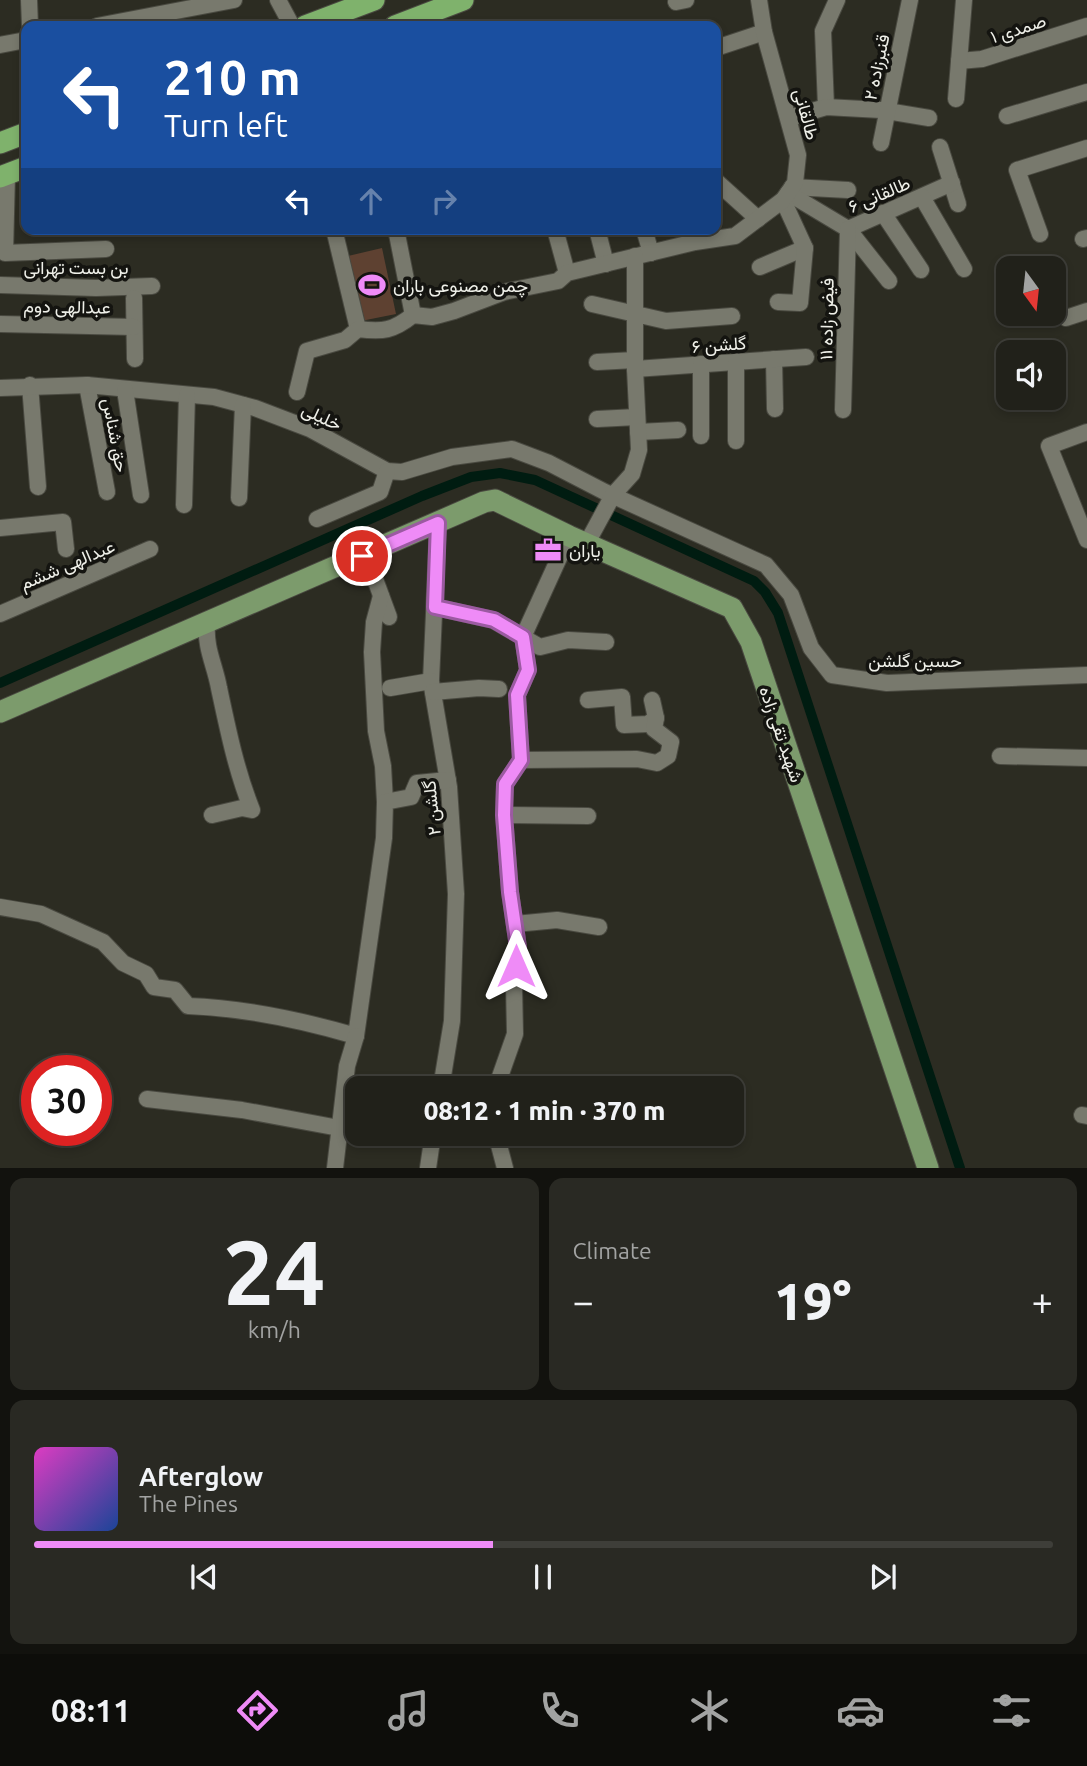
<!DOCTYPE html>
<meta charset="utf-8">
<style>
body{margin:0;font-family:Ubuntu,Vazirmatn,sans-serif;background:#292923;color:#f1f3f6;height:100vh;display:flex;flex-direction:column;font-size:26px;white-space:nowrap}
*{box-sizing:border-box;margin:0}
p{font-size:23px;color:#a2a3a2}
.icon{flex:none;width:38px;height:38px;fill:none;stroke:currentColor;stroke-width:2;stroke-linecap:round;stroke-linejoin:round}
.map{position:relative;height:1168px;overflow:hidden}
.sheet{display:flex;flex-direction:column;gap:10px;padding:10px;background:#12120e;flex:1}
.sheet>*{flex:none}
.guide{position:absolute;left:21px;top:21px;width:700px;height:214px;border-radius:14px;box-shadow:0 4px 10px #0003,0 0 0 2px #3e3e39;background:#1a4fa0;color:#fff;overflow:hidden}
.needle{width:46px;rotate:165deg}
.buttons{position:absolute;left:996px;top:256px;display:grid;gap:14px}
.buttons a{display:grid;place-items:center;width:70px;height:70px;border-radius:14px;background:#21211a;box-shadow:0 4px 10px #0003,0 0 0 2px #3e3e39;font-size:35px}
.speed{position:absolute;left:21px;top:1055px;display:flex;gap:14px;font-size:35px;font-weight:700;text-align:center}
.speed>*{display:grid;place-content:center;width:91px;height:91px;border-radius:50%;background:#21211a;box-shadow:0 4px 10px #0003,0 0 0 2px #3e3e39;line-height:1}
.speed .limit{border:10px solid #d22;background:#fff;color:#111}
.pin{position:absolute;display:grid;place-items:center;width:60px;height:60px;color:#fff;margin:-30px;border:4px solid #fff;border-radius:50%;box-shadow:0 2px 7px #0007}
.me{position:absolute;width:77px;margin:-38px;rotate:0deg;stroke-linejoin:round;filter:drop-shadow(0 0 5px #0008)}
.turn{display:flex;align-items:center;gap:24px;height:147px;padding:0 28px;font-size:32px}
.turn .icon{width:91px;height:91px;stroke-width:2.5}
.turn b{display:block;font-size:49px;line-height:60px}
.lanes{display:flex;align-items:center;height:66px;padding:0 28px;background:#0003;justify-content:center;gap:35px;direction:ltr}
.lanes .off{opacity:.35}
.big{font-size:52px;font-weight:800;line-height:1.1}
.sheet .card{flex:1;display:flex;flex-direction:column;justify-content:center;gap:10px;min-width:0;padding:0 24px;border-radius:14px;background:#292923}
.sheet .dial{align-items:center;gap:0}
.dial b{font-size:91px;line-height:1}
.song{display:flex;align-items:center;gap:21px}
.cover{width:84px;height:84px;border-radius:10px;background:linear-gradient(135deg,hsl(310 70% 55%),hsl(220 70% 35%))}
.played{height:7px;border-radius:4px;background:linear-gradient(90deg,#ef8bf7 45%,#3e3e39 45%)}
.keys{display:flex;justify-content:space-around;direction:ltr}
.heat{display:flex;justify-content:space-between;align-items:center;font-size:38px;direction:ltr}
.sheet .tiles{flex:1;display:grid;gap:10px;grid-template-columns:1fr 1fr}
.card:last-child{grid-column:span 2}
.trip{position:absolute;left:345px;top:1076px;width:399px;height:70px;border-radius:14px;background:#21211a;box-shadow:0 4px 10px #0003,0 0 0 2px #3e3e39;font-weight:800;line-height:70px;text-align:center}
.tab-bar{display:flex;height:112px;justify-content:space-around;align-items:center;background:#0d0d0a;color:#a2a3a2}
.tab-bar .icon{width:49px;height:49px}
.tab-bar .on{color:#ef8bf7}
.tab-bar b{font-size:32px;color:#f1f3f6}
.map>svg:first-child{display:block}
.garden{fill:#5e4131}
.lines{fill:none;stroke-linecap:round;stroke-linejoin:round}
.canal{stroke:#001c11;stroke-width:10}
.minor-casing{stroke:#494940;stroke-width:18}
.major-casing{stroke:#494940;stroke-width:23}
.highway-casing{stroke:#494940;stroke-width:23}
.minor{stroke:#78796d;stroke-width:16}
.major{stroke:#7c9b6c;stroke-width:21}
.highway{stroke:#7fb26c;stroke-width:21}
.route-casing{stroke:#9b5aa1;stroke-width:18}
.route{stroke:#ef8bf7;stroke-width:12}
.labels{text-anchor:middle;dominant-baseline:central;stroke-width:7;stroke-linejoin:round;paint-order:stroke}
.street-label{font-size:18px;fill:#eff0e9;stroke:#141410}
.poi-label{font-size:18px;fill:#eff0e9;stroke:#141410;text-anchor:start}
</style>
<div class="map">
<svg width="1087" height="1168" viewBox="0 0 1087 1168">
<rect width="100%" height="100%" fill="#2c2c22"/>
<!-- garden -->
<polygon class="garden" points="382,248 396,314 361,321 348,256"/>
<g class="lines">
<!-- canal -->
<polyline class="canal" points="0,683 422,496 471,477 500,473 535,480 754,581 765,592 778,613 960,1168"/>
<defs>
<g id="minor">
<polyline points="29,0 30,26"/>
<polyline points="278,0 292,26"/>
<polyline points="676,2 686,0"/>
<polyline points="97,26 234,0"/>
<polyline points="0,45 26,40"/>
<polyline points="716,48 764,32"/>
<polyline points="959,61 982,59 1087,26"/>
<polyline points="956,99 964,0"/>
<polyline points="826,107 823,31 837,0"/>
<polyline points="1007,116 1087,92"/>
<polyline points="789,118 826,107 881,110 929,118"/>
<polyline points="881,143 910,0"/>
<polyline points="940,147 958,204"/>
<polyline points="7,175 5,253 106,249"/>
<polyline points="717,182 758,219"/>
<polyline points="792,187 848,190"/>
<polyline points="788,193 848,229 952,183"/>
<polyline points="922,197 964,269"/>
<polyline points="883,213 921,270"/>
<polyline points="334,229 358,329"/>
<polyline points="396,229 413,315"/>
<polyline points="555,229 567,273"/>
<polyline points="597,229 606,264"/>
<polyline points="644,229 651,253"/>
<polyline points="848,229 889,281"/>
<polyline points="1040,234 1017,170 1087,148"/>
<polyline points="1083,239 1087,238"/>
<polyline points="760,267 805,248"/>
<polyline points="0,285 96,288 152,286"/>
<polyline points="134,298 135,359"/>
<polyline points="778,302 800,303 805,248 783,200"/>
<polyline points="592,304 666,321 732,316"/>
<polyline points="1066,318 1087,311"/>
<polyline points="0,324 134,327"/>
<polyline points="774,359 775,409"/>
<polyline points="597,362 635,360"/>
<polyline points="635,369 806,357"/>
<polyline points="30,385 38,487"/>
<polyline points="87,385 107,492"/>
<polyline points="0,388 87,385 214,397 255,408 310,429 387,471 402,472 452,457 512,449 549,463 605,492 766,565 791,595 811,648 832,675 887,683 1087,675"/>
<polyline points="125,390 141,495"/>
<path d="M297,392L307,351L345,340L358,329C383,332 393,331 413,315L432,317L454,311L504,292L558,281L567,273L695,242L735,236L783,200L795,183L798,155L764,32L759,0"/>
<polyline points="843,410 848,229"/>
<polyline points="597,419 637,417"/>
<polyline points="638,432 678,430"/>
<polyline points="1087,432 1049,446 1087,540"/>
<polyline points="701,436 701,364"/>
<polyline points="736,441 736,362"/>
<polyline points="239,498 243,405"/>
<polyline points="184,505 187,395"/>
<polyline points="317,519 380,492 387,471"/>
<polyline points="438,523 431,681 449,787 456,894 452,1021 441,1088"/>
<polyline points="0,528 63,522 66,549"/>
<polyline points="587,543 613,495 632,474 639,450 635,369 635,256"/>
<polyline points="362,556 372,571 389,617"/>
<polyline points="381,596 374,622 372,652 376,731 383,766 385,802"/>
<polyline points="435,607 493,620 540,647 568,640 606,642"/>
<polyline points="0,614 150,549"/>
<path d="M207,624C205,649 215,665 219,688C228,730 236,770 252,810L242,808L212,815"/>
<polyline points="390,688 431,681"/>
<polyline points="433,692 479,688 499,689"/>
<polyline points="588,700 622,697 624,725 648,724 656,718"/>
<polyline points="1000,756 1087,758"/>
<polyline points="521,760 637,759 657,763 668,756 671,742 654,729 656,718 652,700"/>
<polyline points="504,815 588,816"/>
<path d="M0,907L41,914L103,942L123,963L146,974L154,987L175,990L188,1006C245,1008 301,1020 356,1036L384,838L385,802L411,797L417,783L448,780"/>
<polyline points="515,924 557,920 599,927"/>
<polyline points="496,1088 515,1034 514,985 518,947 510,892 504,815 505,784 521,760 517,695 528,670 523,637 569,536"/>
<polyline points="147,1099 242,1110 339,1128"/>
<polyline points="1082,1115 1087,1116"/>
<polyline points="496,1134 505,1168"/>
<polyline points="335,1168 347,1066 356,1036"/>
<polyline points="428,1168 433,1134"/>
</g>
<polyline id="major" points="0,712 484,502 495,500 569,536 732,608 751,642 928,1168"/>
<g id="highway">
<polyline points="305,26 374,0"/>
<polyline points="395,26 463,0"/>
<polyline points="0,143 26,133"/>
<polyline points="0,177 26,167"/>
</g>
</defs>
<!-- minor casing -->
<use href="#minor" class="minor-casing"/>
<!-- major casing -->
<use href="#major" class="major-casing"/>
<!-- highway casing -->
<use href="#highway" class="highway-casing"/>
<!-- minor -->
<use href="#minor" class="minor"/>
<!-- major -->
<use href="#major" class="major"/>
<!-- highway -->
<use href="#highway" class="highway"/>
</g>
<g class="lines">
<defs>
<polyline id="route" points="362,556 438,523 435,607 494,620 523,637 528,670 517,695 521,760 505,784 504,815 510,892 518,947 516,966"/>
</defs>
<!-- route casing -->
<use href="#route" class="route-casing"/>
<!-- route -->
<use href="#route" class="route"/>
</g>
<!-- icons -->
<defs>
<symbol id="stadium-bare" viewBox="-9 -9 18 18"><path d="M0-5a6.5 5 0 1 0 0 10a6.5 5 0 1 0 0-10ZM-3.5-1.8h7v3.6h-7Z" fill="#ef8bf7" stroke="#141410" stroke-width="2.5" paint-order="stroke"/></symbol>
<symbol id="office-bare" viewBox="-9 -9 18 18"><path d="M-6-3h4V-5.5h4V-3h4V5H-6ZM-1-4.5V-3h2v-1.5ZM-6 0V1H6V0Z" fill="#ef8bf7" stroke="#141410" stroke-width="2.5" paint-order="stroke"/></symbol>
</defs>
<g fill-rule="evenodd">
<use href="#stadium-bare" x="353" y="266" width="38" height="38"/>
<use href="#office-bare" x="529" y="531" width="38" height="38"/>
</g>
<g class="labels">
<!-- street labels -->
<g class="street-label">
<text transform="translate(1018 28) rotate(-18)">صمدی ۱</text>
<text transform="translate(876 67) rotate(-78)">قنبرزاده ۲</text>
<text transform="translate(807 114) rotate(75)">طالقانی</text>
<text transform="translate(879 194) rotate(-23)">طالقانی ۶</text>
<text x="76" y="267">بن بست تهرانی</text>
<text transform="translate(67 306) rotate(1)">عبدالهی دوم</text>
<text transform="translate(826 319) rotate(-89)">فیض زاده ۱۱</text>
<text transform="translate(719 344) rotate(-4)">گلشن ۶</text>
<text transform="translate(322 416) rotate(25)">خلیلی</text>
<text transform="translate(116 435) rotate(79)">حق شناس</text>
<text transform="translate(67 564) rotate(-23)">عبدالهی ششم</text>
<text x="915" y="660">حسین گلشن</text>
<text transform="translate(782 734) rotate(71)">شهید تقی زاده</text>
<text transform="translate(431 808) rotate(-96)">گلشن ۲</text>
</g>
<!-- poi labels -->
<g class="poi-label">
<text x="393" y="285">چمن مصنوعی باران</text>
<text x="569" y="550">یاران</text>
</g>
</g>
</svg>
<div class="buttons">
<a><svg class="needle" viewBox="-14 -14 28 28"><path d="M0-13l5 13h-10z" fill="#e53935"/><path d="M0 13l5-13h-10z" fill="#a2a3a2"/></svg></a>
<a><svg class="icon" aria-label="sound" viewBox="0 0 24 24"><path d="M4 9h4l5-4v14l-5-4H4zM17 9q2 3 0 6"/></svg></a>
</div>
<div class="speed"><div class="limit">30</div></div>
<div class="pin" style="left:362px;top:556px;background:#d93025"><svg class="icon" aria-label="arrive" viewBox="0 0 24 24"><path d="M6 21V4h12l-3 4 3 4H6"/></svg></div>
<svg class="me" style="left:516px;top:966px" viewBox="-20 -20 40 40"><path d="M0-17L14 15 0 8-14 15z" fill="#ef8bf7" stroke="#fff" stroke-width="4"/></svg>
<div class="trip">08:12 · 1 min · 370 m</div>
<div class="guide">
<div class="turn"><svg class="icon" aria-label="left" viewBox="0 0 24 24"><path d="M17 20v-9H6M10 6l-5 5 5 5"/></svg><div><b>210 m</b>Turn left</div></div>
<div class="lanes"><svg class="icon" aria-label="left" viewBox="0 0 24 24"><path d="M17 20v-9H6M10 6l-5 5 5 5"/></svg><svg class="icon off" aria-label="ahead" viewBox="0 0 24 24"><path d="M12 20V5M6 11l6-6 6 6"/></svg><svg class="icon off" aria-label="right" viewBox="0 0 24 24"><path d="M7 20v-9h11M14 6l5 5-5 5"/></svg></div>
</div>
</div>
<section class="sheet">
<div class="tiles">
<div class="card dial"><b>24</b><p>km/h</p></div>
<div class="card"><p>Climate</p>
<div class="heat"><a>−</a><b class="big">19°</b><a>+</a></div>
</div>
<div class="card">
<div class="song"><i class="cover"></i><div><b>Afterglow</b><p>The Pines</p></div></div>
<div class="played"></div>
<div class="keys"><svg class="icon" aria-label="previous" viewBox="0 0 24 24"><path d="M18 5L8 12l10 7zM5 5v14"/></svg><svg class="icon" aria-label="pause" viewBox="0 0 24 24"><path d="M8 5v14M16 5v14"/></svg><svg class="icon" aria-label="next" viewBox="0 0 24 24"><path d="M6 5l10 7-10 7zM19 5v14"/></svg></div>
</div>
</div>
</section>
<nav class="tab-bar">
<b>08:11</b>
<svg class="icon on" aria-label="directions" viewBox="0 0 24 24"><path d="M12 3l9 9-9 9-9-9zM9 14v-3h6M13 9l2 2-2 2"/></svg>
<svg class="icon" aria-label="music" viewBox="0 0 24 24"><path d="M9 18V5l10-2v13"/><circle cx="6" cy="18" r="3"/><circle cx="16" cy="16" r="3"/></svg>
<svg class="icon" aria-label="phone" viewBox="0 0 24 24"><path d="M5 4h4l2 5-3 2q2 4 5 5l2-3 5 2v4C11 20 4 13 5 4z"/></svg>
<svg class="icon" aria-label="climate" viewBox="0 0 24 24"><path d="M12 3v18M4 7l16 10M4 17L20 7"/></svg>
<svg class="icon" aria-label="car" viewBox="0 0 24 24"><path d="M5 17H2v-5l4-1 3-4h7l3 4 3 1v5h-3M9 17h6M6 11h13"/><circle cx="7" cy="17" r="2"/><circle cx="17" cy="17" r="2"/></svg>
<svg class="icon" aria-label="filters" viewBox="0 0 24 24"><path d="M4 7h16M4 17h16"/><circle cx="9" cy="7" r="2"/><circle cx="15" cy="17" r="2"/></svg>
</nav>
